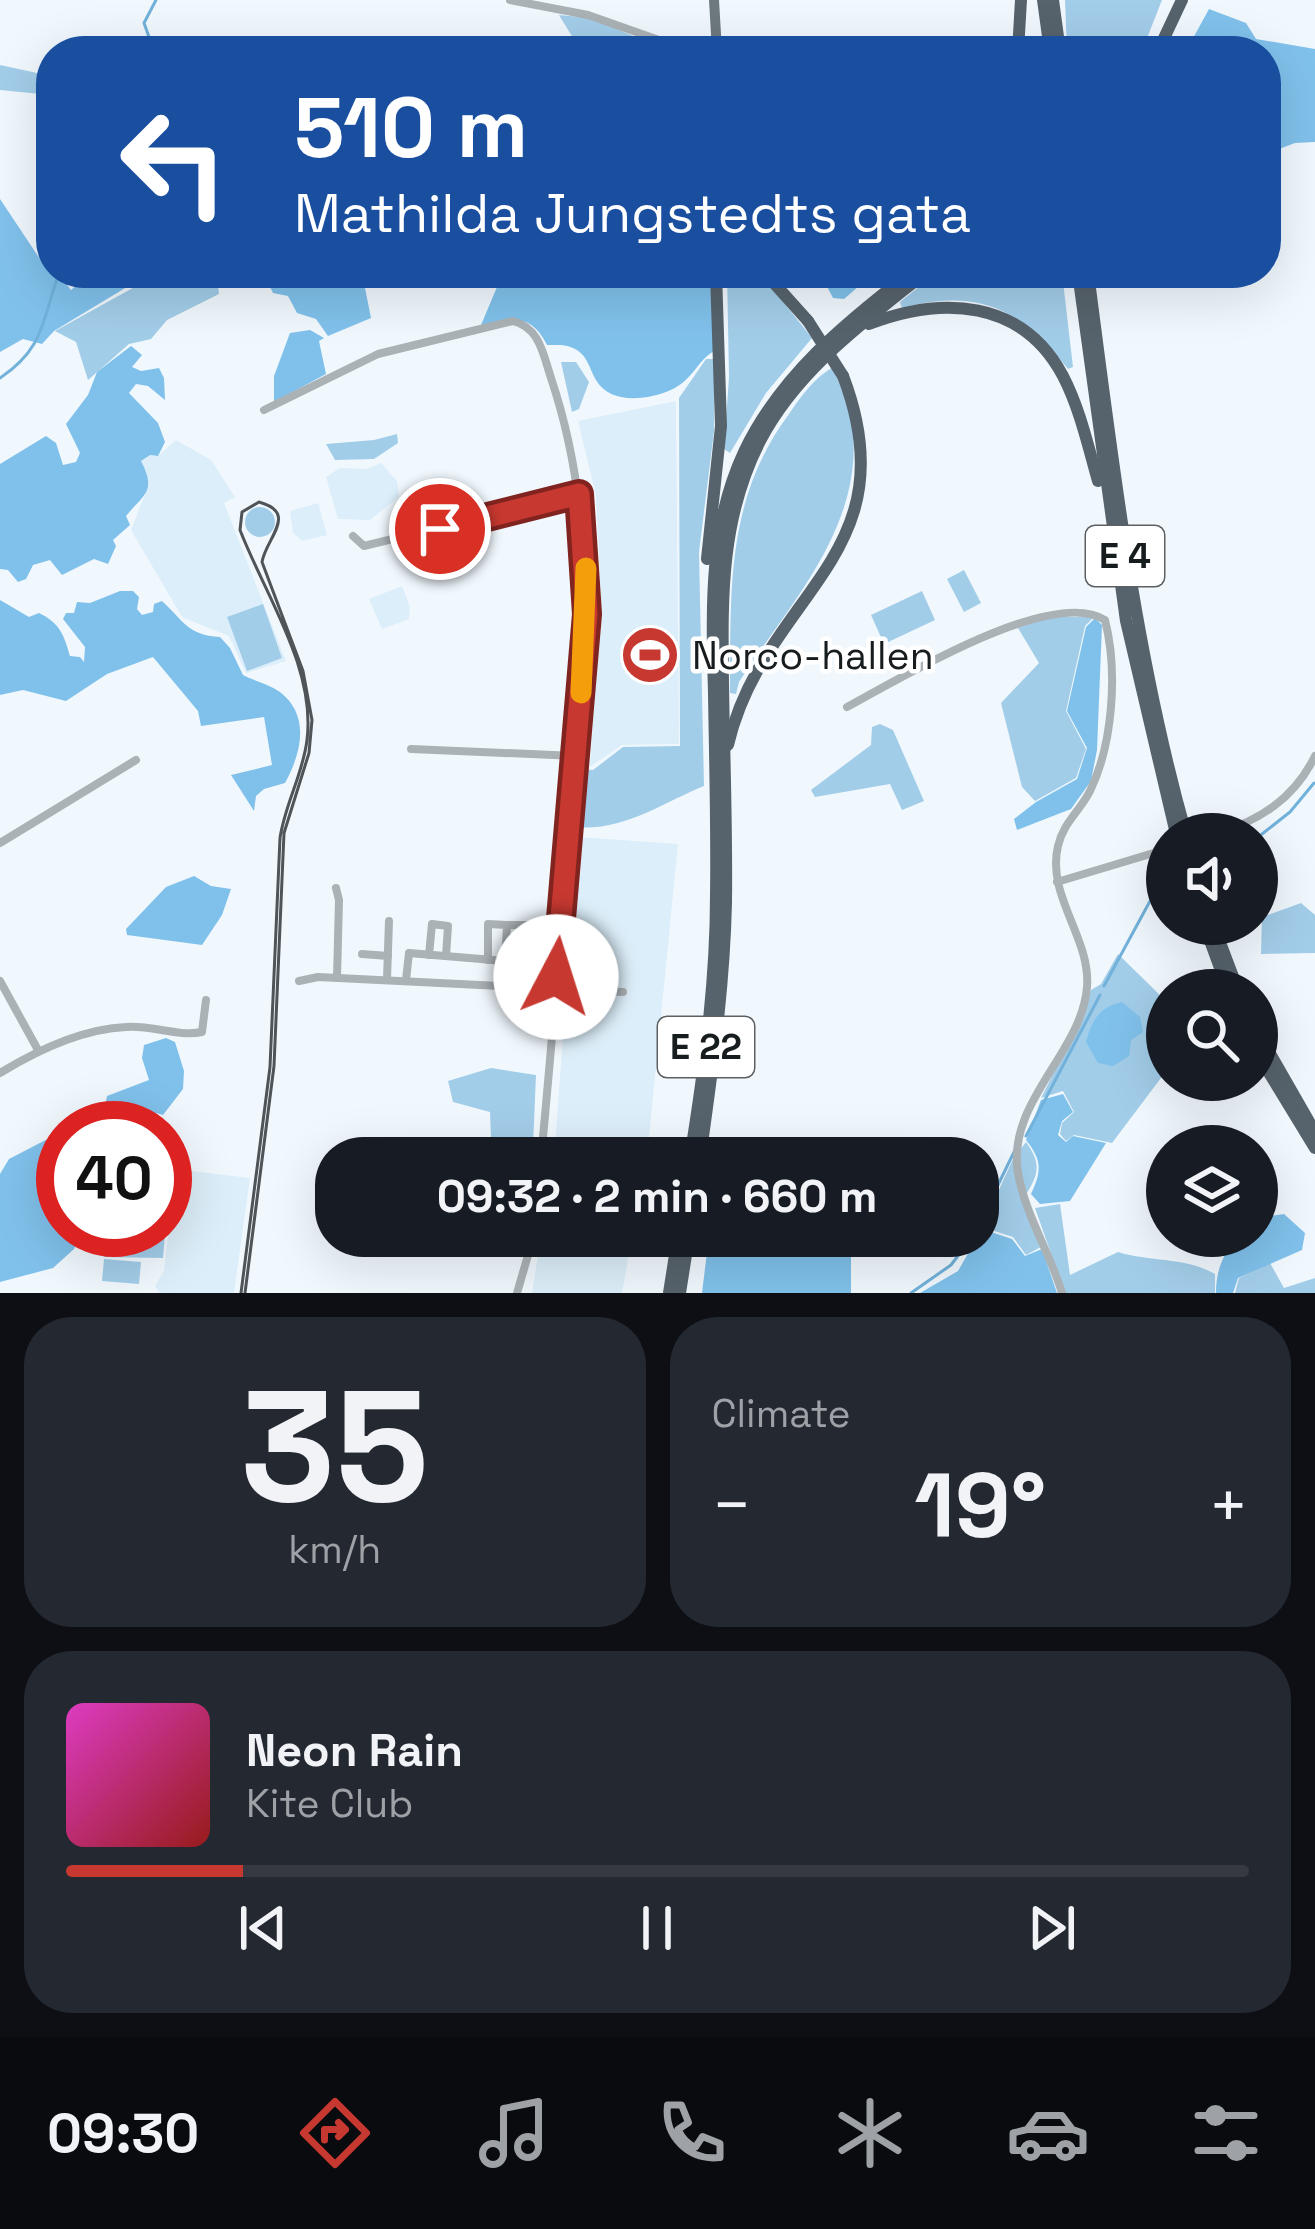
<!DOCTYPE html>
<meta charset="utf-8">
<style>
body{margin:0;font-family:"Space Grotesk",sans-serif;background:#242831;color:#f1f3f6;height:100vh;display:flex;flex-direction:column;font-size:45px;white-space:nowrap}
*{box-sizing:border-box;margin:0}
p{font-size:39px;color:#9ea1a6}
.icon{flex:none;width:66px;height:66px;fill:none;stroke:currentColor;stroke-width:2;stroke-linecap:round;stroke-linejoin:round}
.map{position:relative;height:1293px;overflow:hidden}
.details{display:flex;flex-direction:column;gap:24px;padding:24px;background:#0d0f14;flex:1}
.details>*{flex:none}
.hud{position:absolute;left:36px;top:36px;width:1245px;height:252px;border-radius:48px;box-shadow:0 12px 48px #0002;background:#1a4fa0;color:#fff;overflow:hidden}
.buttons{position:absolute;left:1146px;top:813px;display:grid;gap:24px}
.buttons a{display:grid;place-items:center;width:132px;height:132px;border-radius:50%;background:#171b24;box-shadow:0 12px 48px #0002;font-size:60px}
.speed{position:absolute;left:36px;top:1101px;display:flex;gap:24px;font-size:60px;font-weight:700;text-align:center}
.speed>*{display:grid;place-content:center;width:156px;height:156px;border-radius:50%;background:#171b24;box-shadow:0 12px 48px #0002;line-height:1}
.speed .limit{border:18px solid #d22;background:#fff;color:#111}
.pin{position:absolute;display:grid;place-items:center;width:102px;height:102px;color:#fff;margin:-51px;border:6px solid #fff;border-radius:50%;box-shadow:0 3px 12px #0007}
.me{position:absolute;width:132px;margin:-66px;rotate:5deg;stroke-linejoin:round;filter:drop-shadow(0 0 9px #0008)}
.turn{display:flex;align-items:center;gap:42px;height:252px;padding:0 60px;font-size:54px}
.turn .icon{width:156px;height:156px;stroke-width:2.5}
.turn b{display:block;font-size:84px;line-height:102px}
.big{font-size:90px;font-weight:700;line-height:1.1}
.details .tile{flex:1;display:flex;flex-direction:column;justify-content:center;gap:18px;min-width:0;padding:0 42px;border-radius:48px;background:#242831}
.details .dial{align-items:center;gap:0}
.dial b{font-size:156px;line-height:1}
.song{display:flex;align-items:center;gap:36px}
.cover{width:144px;height:144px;border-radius:18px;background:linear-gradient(135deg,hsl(310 70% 55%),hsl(0 70% 35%))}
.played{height:12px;border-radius:6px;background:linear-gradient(90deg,#c63830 15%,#363941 15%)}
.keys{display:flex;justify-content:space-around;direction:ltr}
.heat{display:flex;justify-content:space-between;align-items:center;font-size:66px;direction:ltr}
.details .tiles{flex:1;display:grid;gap:24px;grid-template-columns:1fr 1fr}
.tile:last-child{grid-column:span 2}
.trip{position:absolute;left:315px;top:1137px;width:684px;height:120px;border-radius:48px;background:#171b24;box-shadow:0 12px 48px #0002;font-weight:700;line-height:120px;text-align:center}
.menu{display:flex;height:192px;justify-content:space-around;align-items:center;background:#090b0e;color:#9ea1a6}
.menu .icon{width:84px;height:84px}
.menu .current{color:#c63830}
.menu b{font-size:54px;color:#f1f3f6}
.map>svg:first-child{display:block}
.built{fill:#dceef9}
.green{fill:#a2cde9}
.forest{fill:#80c1eb}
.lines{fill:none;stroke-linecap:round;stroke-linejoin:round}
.stream{stroke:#71b1da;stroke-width:3}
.minor{stroke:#abb2b6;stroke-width:8}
.major{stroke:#6d787f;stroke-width:10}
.highway{stroke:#57636c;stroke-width:12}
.tram{stroke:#4f5458;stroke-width:3}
.highway-bridge{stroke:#57636c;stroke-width:12}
.route-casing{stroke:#81241f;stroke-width:30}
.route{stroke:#c63830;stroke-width:21}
.slow{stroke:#f59e0b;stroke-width:21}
.labels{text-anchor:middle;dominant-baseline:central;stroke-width:9;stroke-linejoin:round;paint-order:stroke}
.shield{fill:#fff;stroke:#5d6062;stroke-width:3}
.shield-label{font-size:36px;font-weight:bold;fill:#171c1f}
.poi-label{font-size:39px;fill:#171c1f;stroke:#fff;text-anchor:start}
</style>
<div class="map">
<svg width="1315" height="1293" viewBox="0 0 1315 1293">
<rect width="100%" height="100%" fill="#f0f8fe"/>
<!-- built -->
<g class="built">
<polygon points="676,401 679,744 622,745 590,767 601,597 596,496 578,421"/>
<polygon points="176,440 211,460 235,497 224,503 286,661 246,673 229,636 182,617 131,530 149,484 141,461 150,455 158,456"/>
<polygon points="381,463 397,481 399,497 370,520 338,519 326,477 340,468 367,469"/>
<polygon points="318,503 327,535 302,541 293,533 290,511"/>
<polygon points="402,586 410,607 409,619 382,629 369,599"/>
<polygon points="578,837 678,844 647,1158 554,1158"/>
<polygon points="175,1169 250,1178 234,1293 160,1293 155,1286 164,1271"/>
<polygon points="541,1236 632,1236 622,1293 532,1293"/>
</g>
<!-- green -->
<g class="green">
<polygon points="1065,0 1162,0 1142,51 1067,51"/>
<polygon points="559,15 591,18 633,36 639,39 638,51 581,51"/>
<polygon points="0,65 37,73 51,67 51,95 0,90"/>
<polygon points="152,273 202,273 202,281 218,285 219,294 167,320 151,339 129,344 88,380 76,342 55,331 140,284"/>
<polygon points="727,273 760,273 812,338 766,393 730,453 724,449 729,377"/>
<path d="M936,273H1062L1073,367L1068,369C1019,308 979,288 902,308L900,302Z"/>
<path d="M706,359H714V431L699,552L704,786C662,803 623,832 574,827L580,769L593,770L623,747L680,746L679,398Z"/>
<polygon points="561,362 576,362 589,382 579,409 572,412"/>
<path d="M833,367C840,387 851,409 853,430C862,529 790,603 739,682L736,694L730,693C731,591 725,500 789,414C802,395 813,379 833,367Z"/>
<polygon points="397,434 398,443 374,459 335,460 326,444 374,440"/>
<circle cx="260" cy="522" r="15"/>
<polygon points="964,570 981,603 964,612 947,579"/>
<polygon points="922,591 935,620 884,644 871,615"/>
<polygon points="263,604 282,658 247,671 227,617"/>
<polygon points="1047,617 1094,617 1085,626 1066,711 1086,749 1076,778 1035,801 1022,787 1001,703 1039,663 1018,628"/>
<polygon points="880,724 893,730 924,801 902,810 890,784 815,797 811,790 871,745 872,727"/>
<polygon points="1301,903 1315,915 1315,953 1261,954 1262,917"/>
<polygon points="1118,954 1167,1002 1167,1070 1112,1143 1074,1135 1066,1141 1060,1134 1062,1123 1074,1112 1063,1091 1041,1098 1081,1019 1091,990 1101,984"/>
<polygon points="491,1068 536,1075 533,1146 491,1139 490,1112 453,1102 448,1081"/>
<path d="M1026,1142C1043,1165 1038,1176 1023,1199L1041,1247L1026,1255L1013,1237L982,1227L1013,1159Z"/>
<path d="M1060,1204L1070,1275L1118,1252C1151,1262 1185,1257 1215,1274V1293H1065L1035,1208Z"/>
<polygon points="166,1224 163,1258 104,1257 104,1230 165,1230"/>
<polygon points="104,1259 141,1262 139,1284 102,1281"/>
<polygon points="1270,1263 1284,1288 1315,1278 1315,1293 1235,1293 1239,1278"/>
</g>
<!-- forest -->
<g class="forest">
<polygon points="1209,9 1246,23 1256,39 1315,49 1315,142 1295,143 1266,154 1266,51 1186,51"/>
<polygon points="0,199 40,259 51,260 51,273 58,273 71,290 91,273 150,273 54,331 42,344 23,339 0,352"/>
<polygon points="263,273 362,273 371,318 328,336 316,319 297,313 288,296 273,293"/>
<path d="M497,273H702L711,283L716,350C695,361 694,382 666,392C644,400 610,404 596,380C589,368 588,356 575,349C567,344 556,345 547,345C531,313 512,318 481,325L497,287Z"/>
<polygon points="820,273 874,273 844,299 833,298"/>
<polygon points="310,330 324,338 319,341 326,374 274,402 274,376 290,333"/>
<path d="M131,346L142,355L132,367L141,371L159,368L164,378L165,400L148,386L136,384L129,393L158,423L165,442L158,456L150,455L141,461C157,492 144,494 126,516L130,525L113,540L116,546L108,564L94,559L62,575L50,560L33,565L26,579L18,582L8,570L0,569V464L46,436L56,443L63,465L76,462L80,453L66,424L88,395L97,372Z"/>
<path d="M120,591H133L139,597L137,609L142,615L153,612L154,604L162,601C184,621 187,635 220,637L230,648L243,675C254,681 269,684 280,692C311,716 301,754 285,783L264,789L256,796L254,811L231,775L272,765L264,717L201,726L198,711L153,657L107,674L66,701L23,690L0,695V600L29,617L39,613C60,623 64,635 70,656L80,657L84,662L85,647L63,619L66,613H74L77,602L90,603Z"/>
<polygon points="1095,618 1102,625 1097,750 1091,781 1071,809 1017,830 1014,819 1036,802 1077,779 1087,748 1067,711 1086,627"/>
<polygon points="194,876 211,886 231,889 222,915 202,945 127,935 126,929 166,887"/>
<path d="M1122,1002L1140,1017L1143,1032L1131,1040L1129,1056L1113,1066L1098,1063L1086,1042C1092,1020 1099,1007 1122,1002Z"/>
<polygon points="166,1038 175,1042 184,1071 183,1089 163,1115 156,1113 147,1124 149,1128 70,1128 104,1113 107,1096 149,1080 142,1058 144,1045"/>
<path d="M1063,1094L1073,1112L1062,1121L1058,1135L1066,1142L1073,1136L1106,1143L1070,1201L1040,1204L1031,1194C1042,1171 1042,1160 1026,1140L1041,1100Z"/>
<polygon points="63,1131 63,1230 84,1230 74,1249 53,1268 0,1282 0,1174 9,1159"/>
<path d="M1284,1214L1305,1233L1302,1250L1238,1278L1233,1293H1216C1216,1270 1223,1253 1239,1236H1257V1218Z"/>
<polygon points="982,1229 1012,1239 1025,1256 1042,1249 1057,1293 920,1293 958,1271"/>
<path d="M709,1236C756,1236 809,1228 851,1251V1293H702Z"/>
</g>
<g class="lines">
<!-- stream -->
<g class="stream">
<polyline points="154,51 144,23 156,0"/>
<path d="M0,378C45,348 42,320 59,273"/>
<polyline points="1257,838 1290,812 1314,783"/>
<polyline points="1104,986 1156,890 1167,885"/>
<polyline points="1026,1136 1100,995"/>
<polyline points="978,1226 1014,1152"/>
<polyline points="911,1293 951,1265 973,1236"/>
</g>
<!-- minor -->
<g class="minor">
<polyline points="510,0 588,15 690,51"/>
<path d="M264,410L378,354L513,321C540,328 543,354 551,378C604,536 582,686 568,848C559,952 551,1055 541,1158"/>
<polyline points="353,536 364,546 579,493"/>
<path d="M847,707C899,679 1052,586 1105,620C1118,671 1113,744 1090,791C1080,811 1063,823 1058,846C1046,896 1091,938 1087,987C1082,1053 1006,1102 1018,1173C1025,1214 1050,1253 1062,1293"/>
<polyline points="411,749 576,756"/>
<path d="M1216,834C1260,820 1294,799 1315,756"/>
<polyline points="0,843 136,760"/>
<polyline points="1057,882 1167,849"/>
<polyline points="336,888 339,900 337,978"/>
<polyline points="507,925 535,925"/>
<polyline points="362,954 388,956"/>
<polyline points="429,955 432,924 448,926 446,956"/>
<polyline points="488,960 488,924 507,925 505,961"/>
<polyline points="387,979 389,921"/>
<polyline points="406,980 409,953 505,961 505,984"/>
<polyline points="0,981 38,1050"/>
<polyline points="299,981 318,977 623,992"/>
<path d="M0,1073C36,1051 83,1029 126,1027C152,1025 178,1037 202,1032L206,1000"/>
<polyline points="521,1236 525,1244 534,1243"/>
<polyline points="536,1240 584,1249"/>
<polyline points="517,1293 531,1245"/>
</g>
<!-- major -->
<polyline class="major" points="714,0 717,51"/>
<!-- highway -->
<g class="highway">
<polyline points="1043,0 1050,51"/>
<polyline points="1053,0 1060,51"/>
<polyline points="1018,51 1021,0"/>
<polyline points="1158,51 1182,0"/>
<polyline points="765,273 808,321"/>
<polyline points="1078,273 1126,621 1176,834"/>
<path d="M1088,273C1113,462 1134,650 1186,834"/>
<path d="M869,324C942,296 1022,299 1063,376C1080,409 1088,446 1098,481"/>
<polyline points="707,559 721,426 716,273"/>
<path d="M728,745C763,594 912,556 843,376"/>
<polyline points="1204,924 1228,990"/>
<polyline points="1213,924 1238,990"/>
<polyline points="1257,1031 1315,1132"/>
<polyline points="1257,1053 1315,1148"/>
<path d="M690,1158C704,1071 716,983 716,895C717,828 715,761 714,694C712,611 708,529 744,452C780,376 845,323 910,273"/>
<path d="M700,1158C712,1073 724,989 726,903C727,830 724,756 723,683C722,598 720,519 760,441C797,370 864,322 925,273"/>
<polyline points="669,1293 678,1236"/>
<polyline points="680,1293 689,1236"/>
</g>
<!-- tram -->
<path class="tram" d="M241,1293L270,1067L280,838C285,804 303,774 307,740C316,668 265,595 240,530L242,512L259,502C299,513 266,538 262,562L303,671L312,720L309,753L284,833L274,1066L245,1293"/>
<!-- highway-bridge -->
<polyline class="highway-bridge" points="808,321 843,376"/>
</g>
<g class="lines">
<defs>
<polyline id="route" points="440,529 579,494 587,614 556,977"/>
</defs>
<!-- route casing -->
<use href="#route" class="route-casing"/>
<!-- route -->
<use href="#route" class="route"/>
<!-- slow -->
<polyline class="slow" points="581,693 586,568"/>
</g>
<!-- icons -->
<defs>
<symbol id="stadium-disc" viewBox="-11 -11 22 22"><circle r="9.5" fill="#c63830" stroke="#fff"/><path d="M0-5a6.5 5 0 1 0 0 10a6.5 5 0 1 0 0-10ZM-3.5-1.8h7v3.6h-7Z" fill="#fff"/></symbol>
</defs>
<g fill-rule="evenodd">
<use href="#stadium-disc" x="617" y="622" width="66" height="66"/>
</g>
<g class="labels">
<!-- shield labels -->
<g class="shield">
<rect x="1086" y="526" width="78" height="60" rx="9"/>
<rect x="658" y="1017" width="96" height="60" rx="9"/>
</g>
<g class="shield-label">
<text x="1125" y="556">E 4</text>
<text x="706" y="1047">E 22</text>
</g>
<!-- poi labels -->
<g class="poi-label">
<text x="692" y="655">Norco-hallen</text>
</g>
</g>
</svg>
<div class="buttons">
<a><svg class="icon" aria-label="sound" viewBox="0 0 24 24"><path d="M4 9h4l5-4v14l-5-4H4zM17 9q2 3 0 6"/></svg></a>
<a><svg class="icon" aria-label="search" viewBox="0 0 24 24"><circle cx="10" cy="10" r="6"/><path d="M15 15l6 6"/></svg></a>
<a><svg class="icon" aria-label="layers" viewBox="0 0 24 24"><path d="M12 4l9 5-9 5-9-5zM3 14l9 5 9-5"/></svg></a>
</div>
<div class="speed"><div class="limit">40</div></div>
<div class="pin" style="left:440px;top:529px;background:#d93025"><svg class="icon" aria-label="arrive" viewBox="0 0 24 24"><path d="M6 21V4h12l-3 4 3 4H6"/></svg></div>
<svg class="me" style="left:556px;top:977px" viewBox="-20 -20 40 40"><circle r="19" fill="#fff"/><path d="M0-13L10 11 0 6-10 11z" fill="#c63830"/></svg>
<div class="trip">09:32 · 2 min · 660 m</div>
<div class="hud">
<div class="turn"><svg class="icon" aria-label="left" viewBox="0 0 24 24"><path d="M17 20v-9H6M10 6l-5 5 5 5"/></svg><div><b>510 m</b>Mathilda Jungstedts gata</div></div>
</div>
</div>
<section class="details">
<div class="tiles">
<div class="tile dial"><b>35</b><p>km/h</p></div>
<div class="tile"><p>Climate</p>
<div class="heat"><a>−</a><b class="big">19°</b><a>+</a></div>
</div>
<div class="tile">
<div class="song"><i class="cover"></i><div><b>Neon Rain</b><p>Kite Club</p></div></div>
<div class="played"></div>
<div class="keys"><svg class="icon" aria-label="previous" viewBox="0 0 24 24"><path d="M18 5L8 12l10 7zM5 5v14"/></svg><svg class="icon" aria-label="pause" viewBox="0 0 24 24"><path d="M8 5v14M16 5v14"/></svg><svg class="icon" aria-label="next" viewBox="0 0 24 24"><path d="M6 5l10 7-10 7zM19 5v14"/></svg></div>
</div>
</div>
</section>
<nav class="menu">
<b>09:30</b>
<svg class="icon current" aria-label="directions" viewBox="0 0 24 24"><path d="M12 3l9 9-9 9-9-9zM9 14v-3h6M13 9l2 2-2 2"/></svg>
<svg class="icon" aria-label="music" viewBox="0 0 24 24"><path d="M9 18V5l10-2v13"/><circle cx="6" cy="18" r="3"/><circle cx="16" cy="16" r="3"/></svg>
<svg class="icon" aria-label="phone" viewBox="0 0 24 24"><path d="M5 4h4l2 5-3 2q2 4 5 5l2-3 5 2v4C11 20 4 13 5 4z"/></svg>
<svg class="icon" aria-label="climate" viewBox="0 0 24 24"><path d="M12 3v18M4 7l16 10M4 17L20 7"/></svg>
<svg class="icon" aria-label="car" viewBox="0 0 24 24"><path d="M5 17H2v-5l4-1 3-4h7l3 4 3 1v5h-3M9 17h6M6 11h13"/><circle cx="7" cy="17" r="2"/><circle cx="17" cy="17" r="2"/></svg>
<svg class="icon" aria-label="filters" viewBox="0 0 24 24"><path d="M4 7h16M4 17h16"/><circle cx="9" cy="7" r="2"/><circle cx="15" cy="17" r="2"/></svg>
</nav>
